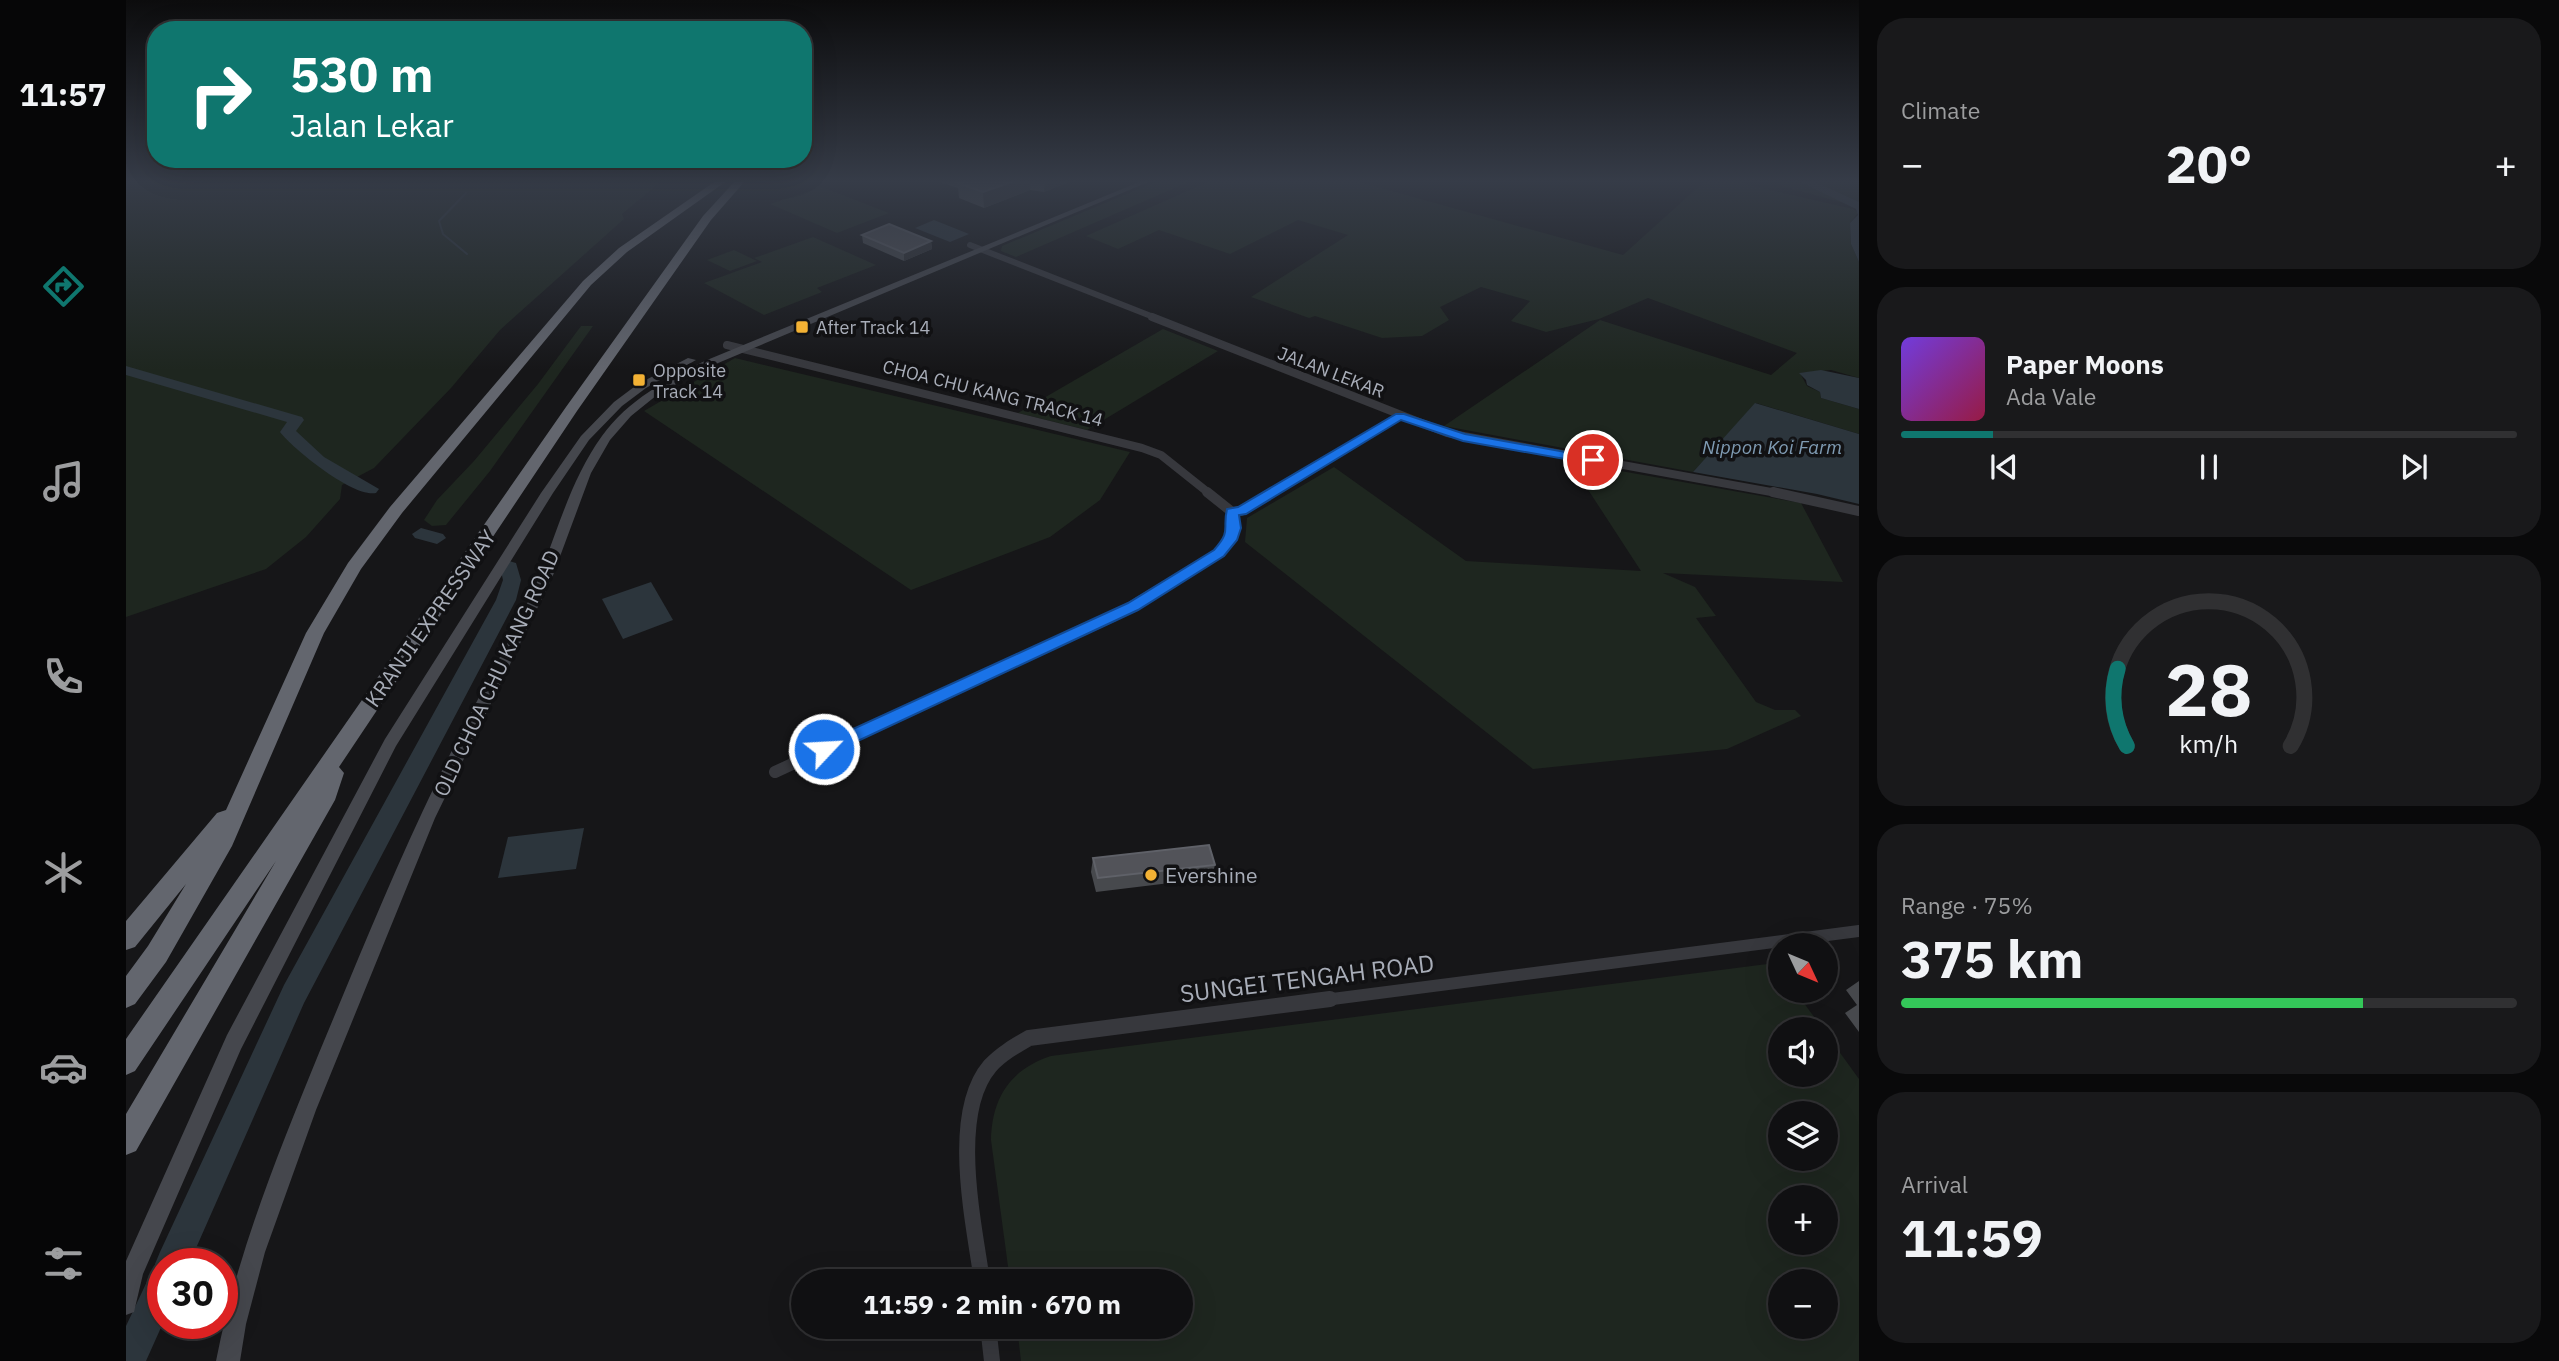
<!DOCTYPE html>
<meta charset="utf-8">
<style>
body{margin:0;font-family:"IBM Plex Sans",sans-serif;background:#19191b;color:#f1f3f6;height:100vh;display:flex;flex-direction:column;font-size:26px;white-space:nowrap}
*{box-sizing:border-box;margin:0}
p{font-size:23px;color:#9c9d9f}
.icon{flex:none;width:38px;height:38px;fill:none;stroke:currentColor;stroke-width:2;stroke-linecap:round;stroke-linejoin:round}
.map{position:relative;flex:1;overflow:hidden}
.side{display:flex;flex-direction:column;gap:18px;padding:18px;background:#09090a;width:700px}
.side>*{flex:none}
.hud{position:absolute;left:21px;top:21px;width:665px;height:147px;border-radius:28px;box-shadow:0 7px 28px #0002,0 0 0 2px #303032;background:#0f766e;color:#fff;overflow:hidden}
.needle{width:46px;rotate:134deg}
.fabs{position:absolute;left:1642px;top:933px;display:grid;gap:14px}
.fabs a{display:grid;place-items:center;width:70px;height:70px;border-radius:50%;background:#101012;box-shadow:0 7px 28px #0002,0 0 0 2px #303032;font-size:35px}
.speed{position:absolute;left:21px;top:1248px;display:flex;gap:14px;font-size:35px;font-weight:700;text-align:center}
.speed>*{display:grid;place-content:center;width:91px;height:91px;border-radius:50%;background:#101012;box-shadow:0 7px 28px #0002,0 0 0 2px #303032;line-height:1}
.speed .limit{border:10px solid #d22;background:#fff;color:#111}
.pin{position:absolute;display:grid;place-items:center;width:60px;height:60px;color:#fff;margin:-30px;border:4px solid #fff;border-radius:50%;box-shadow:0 2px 7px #0007}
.me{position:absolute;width:77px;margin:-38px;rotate:65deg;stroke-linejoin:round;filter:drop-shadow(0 0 5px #0008)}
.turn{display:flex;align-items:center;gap:24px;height:147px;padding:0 28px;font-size:32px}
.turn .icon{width:91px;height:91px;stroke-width:2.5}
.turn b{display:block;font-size:49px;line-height:60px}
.big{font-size:52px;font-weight:700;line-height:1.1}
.side .tile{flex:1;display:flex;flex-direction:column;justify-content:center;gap:10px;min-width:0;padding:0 24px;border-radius:28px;background:#19191b}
.side .dial{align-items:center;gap:0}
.dial svg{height:182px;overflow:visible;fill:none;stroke:#303032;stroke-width:7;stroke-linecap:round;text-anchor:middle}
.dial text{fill:#f1f3f6;stroke:none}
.song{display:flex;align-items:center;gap:21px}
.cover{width:84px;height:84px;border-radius:10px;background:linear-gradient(135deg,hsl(260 70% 55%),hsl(340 70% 35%))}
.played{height:7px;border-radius:4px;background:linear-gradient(90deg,#0f766e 15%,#303032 15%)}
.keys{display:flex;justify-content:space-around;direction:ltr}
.heat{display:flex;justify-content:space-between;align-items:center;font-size:38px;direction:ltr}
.charge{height:10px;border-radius:5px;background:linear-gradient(90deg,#34c759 75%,#303032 0)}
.trip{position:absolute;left:665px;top:1269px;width:402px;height:70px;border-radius:35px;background:#101012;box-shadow:0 7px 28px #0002,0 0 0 2px #303032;font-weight:700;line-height:70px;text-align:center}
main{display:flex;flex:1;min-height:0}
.tab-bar{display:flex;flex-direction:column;width:126px;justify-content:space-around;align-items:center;background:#060607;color:#9c9d9f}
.tab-bar .icon{width:49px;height:49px}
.tab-bar .active{color:#0f766e}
.tab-bar b{font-size:32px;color:#f1f3f6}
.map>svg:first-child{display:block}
.green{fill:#1e261f;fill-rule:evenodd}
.water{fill:#2c353c}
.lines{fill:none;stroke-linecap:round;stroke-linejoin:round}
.stream{stroke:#2c353c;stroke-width:2}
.river{fill:#2c353c;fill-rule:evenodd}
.street-far4{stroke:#37383d;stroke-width:6}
.street-far3{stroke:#37383d;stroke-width:8}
.street-far2{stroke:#37383d;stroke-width:10}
.street-far1{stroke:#37383d;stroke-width:12}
.street{stroke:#37383d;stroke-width:16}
.secondary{fill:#45474d;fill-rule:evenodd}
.highway{fill:#63666e;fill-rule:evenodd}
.wall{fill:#47494d}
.shaded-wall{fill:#2f3033}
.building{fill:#525359;stroke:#5f6168;stroke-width:2}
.route{fill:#1a73e8;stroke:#114b97;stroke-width:2}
.poi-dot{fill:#f2b134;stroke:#111113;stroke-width:2.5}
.labels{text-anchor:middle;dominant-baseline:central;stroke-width:7;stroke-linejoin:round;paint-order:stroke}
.far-poi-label{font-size:18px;fill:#a8adb8;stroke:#111113;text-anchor:start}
.far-street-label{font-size:18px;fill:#a8adb8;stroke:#111113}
.far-water-label{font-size:19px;font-style:italic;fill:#7f9bb3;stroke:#111113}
.street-label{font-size:21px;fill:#a8adb8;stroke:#111113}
.poi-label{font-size:21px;fill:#a8adb8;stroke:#111113;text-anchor:start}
.near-street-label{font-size:24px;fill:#a8adb8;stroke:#111113}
</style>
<main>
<nav class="tab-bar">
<b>11:57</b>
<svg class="icon active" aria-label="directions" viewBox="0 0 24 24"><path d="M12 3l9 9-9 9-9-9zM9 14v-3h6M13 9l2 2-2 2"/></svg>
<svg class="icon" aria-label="music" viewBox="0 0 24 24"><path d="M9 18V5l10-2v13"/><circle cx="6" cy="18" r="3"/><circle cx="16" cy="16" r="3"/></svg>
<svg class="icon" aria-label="phone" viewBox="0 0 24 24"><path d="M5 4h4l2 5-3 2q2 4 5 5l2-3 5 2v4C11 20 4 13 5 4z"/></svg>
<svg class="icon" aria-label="climate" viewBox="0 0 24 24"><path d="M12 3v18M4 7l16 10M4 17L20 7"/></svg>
<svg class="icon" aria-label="car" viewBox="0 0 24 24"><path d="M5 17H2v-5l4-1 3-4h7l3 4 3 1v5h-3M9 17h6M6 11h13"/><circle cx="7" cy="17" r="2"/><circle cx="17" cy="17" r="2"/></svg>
<svg class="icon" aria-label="filters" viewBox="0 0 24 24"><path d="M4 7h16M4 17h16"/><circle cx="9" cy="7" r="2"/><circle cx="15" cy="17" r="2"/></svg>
</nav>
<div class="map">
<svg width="1733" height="1361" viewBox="0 0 1733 1361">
<rect width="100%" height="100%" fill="#161618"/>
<!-- green -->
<g class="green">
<polygon points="0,180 537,180 496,214 498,219 374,330 325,388 248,468 216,485 214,499 180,537 140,569 0,617"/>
<polygon points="1034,180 1067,180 890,257 875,251 876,246"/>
<polygon points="1086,180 1226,180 1497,255 1580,180 1617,180 1618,184 1727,209 1722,204 1655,186 1652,180 1670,180 1722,204 1732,213 1724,223 1725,244 1733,262 1733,378 1705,370 1674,373 1681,386 1694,392 1695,398 1733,409 1733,434 1630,403 1567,472 1318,426 1474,320 1645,375 1671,353 1522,298 1473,319 1420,332 1385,321 1404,301 1355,287 1314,307 1323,320 1296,336 1256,338 1189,316 1183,318 1125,297 1222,235 1172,220 1104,254 1033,230 992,249 960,236"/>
<polygon points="1685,180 1722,180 1733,183 1733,202"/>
<polygon points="696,187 763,213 711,233 644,204"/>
<polygon points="687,237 750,265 691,288 696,292 638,315 578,283 636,262 628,258"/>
<polygon points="608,250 631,261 604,271 581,260"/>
<polygon points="455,326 467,326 364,471 320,525 306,526 298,520 311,500 348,461 412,384"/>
<polygon points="1037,329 1092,351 961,430 892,413"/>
<polygon points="609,358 1004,452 974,500 924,537 785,590 518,411"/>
<polygon points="1444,462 1675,503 1717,582 1537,573 1569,587 1590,616 1570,618 1630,702 1649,710 1669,710 1675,716 1601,749 1407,769 1119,542 1121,518 1208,467 1340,561 1515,571"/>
<path d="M1649,963L1654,969V990L1669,991L1697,1029H1654V1074H1699V1032L1733,1079V1361H895L891,1327L1055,1326V1281H884L865,1140C866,1097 885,1069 925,1056ZM1654,1113H1699V1158H1654ZM1654,1197H1699V1242H1654ZM1654,1281H1699V1326H1654Z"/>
</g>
<!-- water -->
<g class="water">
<polygon points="1670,180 1685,180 1733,202 1733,262 1725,244 1724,223 1732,215 1730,209"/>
<polygon points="808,220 843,234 824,242 789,228"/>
<polygon points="1695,370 1733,378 1733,409 1695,398 1694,392 1681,385 1680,380 1673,373"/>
<polygon points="1629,403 1733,434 1733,504 1691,494 1567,472"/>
<polygon points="525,582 547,620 497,639 476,599"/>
<polygon points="458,828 450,869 372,878 382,837"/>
</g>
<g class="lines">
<!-- stream -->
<polyline class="stream" points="340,193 313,221 317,234 341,254"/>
<!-- river -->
<g class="river">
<path d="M0,366L176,417L178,420L170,431L198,457L253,489L250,493C228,498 168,450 154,432L161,422L0,375Z"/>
<polygon points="295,528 317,534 320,538 311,544 289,538 286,534"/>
<polygon points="383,561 390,563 395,580 390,600 178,1003 63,1264 37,1264 37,1323 20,1361 0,1361 0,1326 25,1273 32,1270 29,1264 34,1252 158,985 370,600 377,580 374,567"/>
</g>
<!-- street-far4 -->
<polyline class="street-far4" points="844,245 1030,318"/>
<!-- street-far3 -->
<g class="street-far3">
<polyline points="1026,317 1321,433 1656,494"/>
<polyline points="601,345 1016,448 1035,455 1084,494"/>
<polyline points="1144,494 1274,416"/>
</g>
<!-- street-far2 -->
<g class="street-far2">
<polyline points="1647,492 1733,511"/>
<polyline points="1106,512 1115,511 1146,492"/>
<path d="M769,717L987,617L1093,553C1106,539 1110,531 1106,512L1081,492"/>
</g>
<!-- street-far1 -->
<g class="street-far1">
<polyline points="649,772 772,715"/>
<polyline points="1191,1001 1733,931"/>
</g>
<!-- street -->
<g class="street">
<path d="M856,1281C848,1223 823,1114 864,1066C875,1054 889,1046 903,1038L1204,999"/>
<polyline points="862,1326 866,1361"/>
</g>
<!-- secondary -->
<g class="secondary">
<path d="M1018,180H1027L573,371L531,395L505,416L484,440L465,473L426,578L309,818L190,1110L139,1252L120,1324L114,1361H90C111,1253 152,1154 193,1053C231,962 268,870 311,781C339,722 370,666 399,608C427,552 439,487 476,436C502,400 541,379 581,360Z"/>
<polygon points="562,358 570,360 520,388 496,406 463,440 427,493 270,746 115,1049 17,1274 8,1312 0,1315 0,1261 101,1035 259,739 415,493 455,436 488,402 512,384"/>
</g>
<!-- highway -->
<g class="highway">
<polygon points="591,180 602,180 501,252 465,285 276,513 235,569 198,633 106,846 40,962 9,1004 0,1008 0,976 22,946 60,884 9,947 0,950 0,921 91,813 100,810 180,633 222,563 264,507 457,281 493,248"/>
<polygon points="610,180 620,180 585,220 451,411 213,767 218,773 209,800 10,1151 0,1155 0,1114 150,861 9,1071 0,1075 0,1039 440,407 577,216"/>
</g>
</g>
<!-- wall -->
<g class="wall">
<polygon points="807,180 948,180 918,192 904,190 858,208 833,198 832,188"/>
<polygon points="736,235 805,241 806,249 778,261 737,243"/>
<polygon points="967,858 1089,865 1085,878 970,892 965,872"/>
<polygon points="1733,981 1733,1032 1719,1013 1731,1005 1720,990"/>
</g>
<!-- shaded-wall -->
<g class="shaded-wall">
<polygon points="891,180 905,180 904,190 858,208 857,192"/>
<polygon points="919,180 948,180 918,192"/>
<polygon points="805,241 806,249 778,261 778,253"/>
</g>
<!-- building -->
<g class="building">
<polygon points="841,180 891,180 857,192 832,183"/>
<polygon points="763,224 805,241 778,253 736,235"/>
<polygon points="1083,845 1089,865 972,878 967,858"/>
</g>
<!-- sky -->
<linearGradient id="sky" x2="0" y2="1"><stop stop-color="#0c0c0d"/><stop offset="0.49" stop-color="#363c48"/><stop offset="1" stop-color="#363c48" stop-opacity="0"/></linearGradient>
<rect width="1733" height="370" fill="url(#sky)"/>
<!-- route -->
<path class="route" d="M1270,414H1278L1339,434L1467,457L1473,460L1467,464L1337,441L1275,420L1120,514L1113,515L1115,528L1111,540L1098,556L1012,610L704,754H692L689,749L692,745L1002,603L1088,550C1106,530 1096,530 1101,509L1112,507Z"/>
<!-- markers -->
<g class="poi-dot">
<rect x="669" y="320" width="14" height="14" rx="3.5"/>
<rect x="506" y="373" width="14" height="14" rx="3.5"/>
<circle cx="1025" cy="875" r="7"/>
</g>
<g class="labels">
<!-- far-poi labels -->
<g class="far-poi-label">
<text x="690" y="327">After Track 14</text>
<text x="527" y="370">Opposite<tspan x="527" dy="21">Track 14</tspan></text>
</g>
<!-- far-street labels -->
<g class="far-street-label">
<text transform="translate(1205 372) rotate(21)">JALAN LEKAR</text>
<text transform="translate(867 393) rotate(14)">CHOA CHU KANG TRACK 14</text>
</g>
<!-- far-water labels -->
<g class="far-water-label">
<text x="1646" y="447">Nippon Koi Farm</text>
</g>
<!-- street labels -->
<g class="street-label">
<text transform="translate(304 618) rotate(-55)">KRANJI EXPRESSWAY</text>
<text transform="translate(370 673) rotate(-65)">OLD CHOA CHU KANG ROAD</text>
</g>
<!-- poi labels -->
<g class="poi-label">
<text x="1039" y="875">Evershine</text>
</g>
<!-- near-street labels -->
<g class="near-street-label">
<text transform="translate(1181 978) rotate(-7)">SUNGEI TENGAH ROAD</text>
</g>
</g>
</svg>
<div class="fabs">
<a><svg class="needle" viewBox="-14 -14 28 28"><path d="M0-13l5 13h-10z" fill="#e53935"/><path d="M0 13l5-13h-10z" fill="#9c9d9f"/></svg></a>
<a><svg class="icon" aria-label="sound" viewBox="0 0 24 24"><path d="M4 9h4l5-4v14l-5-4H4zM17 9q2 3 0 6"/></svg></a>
<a><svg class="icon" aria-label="layers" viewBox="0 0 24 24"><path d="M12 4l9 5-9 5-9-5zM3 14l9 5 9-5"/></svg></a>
<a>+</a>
<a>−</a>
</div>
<div class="speed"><div class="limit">30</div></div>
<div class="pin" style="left:1467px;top:460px;background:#d93025"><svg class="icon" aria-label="arrive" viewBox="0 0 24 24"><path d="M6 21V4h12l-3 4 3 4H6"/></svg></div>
<svg class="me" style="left:698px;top:749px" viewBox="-20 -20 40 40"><circle r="17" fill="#1a73e8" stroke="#fff" stroke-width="3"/><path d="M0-11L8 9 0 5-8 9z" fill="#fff"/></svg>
<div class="trip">11:59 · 2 min · 670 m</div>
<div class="hud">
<div class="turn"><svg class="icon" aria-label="right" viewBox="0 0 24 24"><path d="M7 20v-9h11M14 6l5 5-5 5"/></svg><div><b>530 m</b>Jalan Lekar</div></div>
</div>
</div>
<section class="side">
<div class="tile"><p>Climate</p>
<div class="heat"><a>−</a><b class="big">20°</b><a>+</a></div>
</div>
<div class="tile">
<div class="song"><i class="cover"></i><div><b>Paper Moons</b><p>Ada Vale</p></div></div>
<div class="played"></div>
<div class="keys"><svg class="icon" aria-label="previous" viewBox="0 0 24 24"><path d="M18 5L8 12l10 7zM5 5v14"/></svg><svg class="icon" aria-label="pause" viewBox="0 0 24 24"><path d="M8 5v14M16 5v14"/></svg><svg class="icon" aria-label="next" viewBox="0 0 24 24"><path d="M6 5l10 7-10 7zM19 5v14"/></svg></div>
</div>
<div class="tile dial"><svg viewBox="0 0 100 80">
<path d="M14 69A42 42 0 1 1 86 69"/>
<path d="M14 69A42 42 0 0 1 10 35" stroke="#0f766e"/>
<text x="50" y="56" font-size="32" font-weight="700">28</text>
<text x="50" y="72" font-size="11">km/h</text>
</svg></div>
<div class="tile"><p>Range · 75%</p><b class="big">375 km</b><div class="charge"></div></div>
<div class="tile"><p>Arrival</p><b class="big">11:59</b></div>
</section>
</main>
